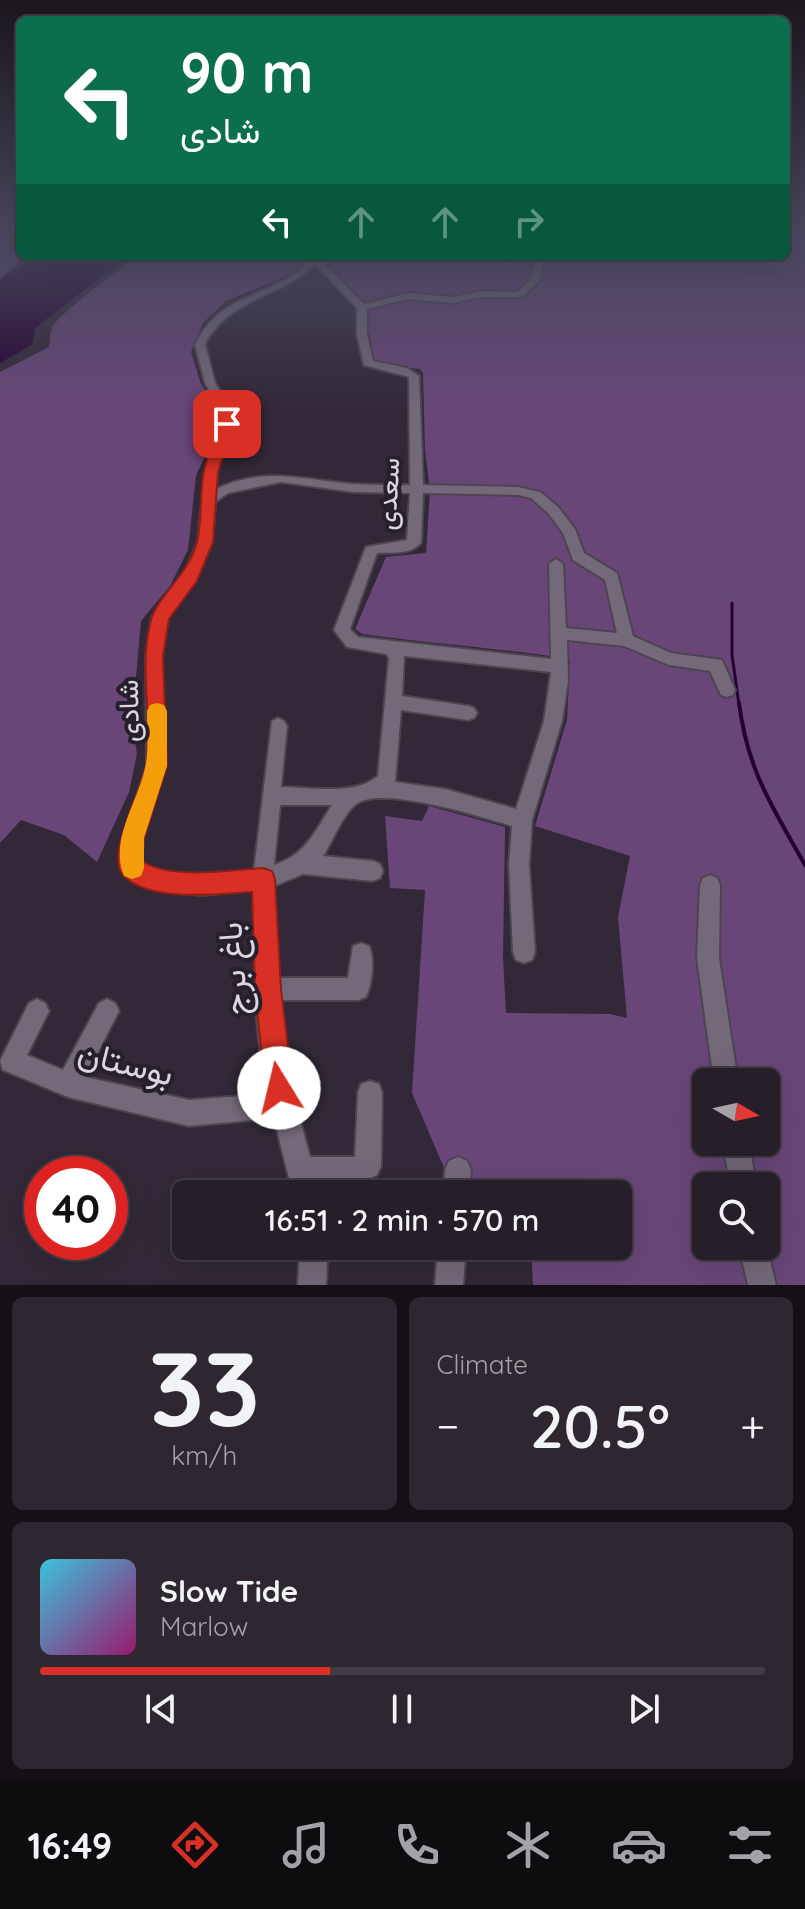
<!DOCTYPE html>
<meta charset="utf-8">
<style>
body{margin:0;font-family:Quicksand,Vazirmatn,sans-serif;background:#2e2731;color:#f1f3f6;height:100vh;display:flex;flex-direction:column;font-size:30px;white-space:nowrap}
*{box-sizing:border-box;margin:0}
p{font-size:26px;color:#a4a2a8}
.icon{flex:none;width:44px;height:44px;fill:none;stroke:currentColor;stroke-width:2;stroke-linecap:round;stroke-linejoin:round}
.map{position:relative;height:1285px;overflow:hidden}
.sheet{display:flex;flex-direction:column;gap:12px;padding:12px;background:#151017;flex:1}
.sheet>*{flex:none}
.hud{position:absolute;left:16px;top:16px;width:774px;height:244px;border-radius:12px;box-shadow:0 8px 32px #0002,0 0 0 2px #423c46;background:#0b6e4f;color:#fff;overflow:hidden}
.needle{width:52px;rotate:99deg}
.tools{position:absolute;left:692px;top:1068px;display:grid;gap:16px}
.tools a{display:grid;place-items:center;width:88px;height:88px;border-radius:12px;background:#261e29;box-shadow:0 8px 32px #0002,0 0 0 2px #423c46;font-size:40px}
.speed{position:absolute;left:24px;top:1156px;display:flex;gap:16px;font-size:40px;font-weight:700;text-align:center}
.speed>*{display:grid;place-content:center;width:104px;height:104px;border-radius:50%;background:#261e29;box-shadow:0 8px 32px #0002,0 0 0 2px #423c46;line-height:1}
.speed .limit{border:12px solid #d22;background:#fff;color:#111}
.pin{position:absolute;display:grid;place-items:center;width:68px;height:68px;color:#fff;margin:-34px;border-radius:16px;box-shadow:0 4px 12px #0006}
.me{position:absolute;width:88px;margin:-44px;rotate:351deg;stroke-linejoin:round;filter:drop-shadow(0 0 6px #0008)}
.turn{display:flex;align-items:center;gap:28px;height:168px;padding:0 32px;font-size:36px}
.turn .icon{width:104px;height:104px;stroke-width:2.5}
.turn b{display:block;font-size:56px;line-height:68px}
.lanes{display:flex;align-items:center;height:76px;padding:0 32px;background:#0003;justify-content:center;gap:40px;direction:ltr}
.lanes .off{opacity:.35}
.big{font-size:60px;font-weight:600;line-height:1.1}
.sheet .widget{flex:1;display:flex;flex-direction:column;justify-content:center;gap:12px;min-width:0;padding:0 28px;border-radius:12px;background:#2e2731}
.sheet .dial{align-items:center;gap:0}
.dial b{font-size:104px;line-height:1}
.song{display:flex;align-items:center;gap:24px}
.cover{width:96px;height:96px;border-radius:12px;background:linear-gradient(135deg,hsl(190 70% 55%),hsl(320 70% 35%))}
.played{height:8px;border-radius:4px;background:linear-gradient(90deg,#d93025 40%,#423c46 40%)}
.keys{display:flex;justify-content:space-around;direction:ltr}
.heat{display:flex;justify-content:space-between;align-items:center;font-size:44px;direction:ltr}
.sheet .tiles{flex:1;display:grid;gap:12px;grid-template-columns:1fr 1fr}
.widget:last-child{grid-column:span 2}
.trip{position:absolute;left:172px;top:1180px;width:460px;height:80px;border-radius:12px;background:#261e29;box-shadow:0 8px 32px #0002,0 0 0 2px #423c46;font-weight:600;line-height:80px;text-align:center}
.dock{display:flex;height:128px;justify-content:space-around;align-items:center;background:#0f0c10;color:#a4a2a8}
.dock .icon{width:56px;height:56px}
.dock .on{color:#d93025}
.dock b{font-size:36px;color:#f1f3f6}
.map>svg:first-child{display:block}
.green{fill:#684778;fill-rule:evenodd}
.water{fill:#240132}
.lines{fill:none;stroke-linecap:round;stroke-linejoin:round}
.stream-far1{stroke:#240132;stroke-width:3}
.stream{stroke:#240132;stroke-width:4}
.minor-casing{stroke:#4c4450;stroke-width:4}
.minor{fill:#746979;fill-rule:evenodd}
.route{fill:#d93025;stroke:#8d1f18;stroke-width:2}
.slow{fill:#f59e0b}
.labels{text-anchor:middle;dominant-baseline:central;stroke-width:8;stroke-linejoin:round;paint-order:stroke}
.street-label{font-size:28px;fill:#dcd6df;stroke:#281f2d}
.near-street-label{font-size:34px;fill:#dcd6df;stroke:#281f2d}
</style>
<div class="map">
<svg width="805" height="1285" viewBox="0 0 805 1285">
<rect width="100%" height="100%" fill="#322837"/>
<!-- green -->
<g class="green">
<polygon points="0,233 20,233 20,256 26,256 0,279"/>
<path d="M786,233H805V1285H533L531,1246H618V1194H468L454,1191L412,1093L425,890L390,888L385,816L422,821L429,806L505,827L503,958L506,1013L610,1014L627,1018L618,917L630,856L535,826L567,720L570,659C501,648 432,644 362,634L355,629L386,557L426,553L430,491L425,450L423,373L420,369L381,365L374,361L364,302L320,260L324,256H786ZM706,1082H766V1142H706ZM706,1186H766V1246H706Z"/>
<path d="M139,256H311L294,273L226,301L203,323L191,352L201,384L218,409L212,440L196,476L188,550L170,586L141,621L132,721L137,754L129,792L97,862L64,835L21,820L0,843V372L49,347C50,341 50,333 52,328C58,314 123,266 139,256Z"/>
</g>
<!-- water -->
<polygon class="water" points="32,256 134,256 108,272 35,328 32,345 0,363 0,280"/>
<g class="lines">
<!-- stream-far1 -->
<polyline class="stream-far1" points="732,603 732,655 739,705"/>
<!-- stream -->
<path class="stream" d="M739,703C748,772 772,806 805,865"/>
<defs>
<g id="minor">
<path d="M314,256H323L320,259L364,304L408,293L453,297L481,291L517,292L530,280L538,256H546L539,281L522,297H481L453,303L408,299L367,309V335L373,361L407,368L419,376L423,485L518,487L540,492L558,507L575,529L584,553L617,573L633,636L671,653L722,660L735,690L733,695L727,697L721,695L710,671L669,665L624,646L567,640L568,681L562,721L532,820L529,865L535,952L532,960L524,963L516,960L513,952L509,865L512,826C482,817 381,785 356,804C341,817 334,839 323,856L373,861L380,864L383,871L380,878L373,881L303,874L274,886L279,978H348L353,946L361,943L369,946C375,960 372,983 366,997L358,1000H280L287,1072L310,1157H355L358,1093L361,1084L370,1081L379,1084L382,1093L381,1166L377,1175L360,1183H316L319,1194H293L274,1118L189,1126L68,1097L3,1070L0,1061L29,1003L37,999L45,1003L49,1011L27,1055L63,1070L99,1003L107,999L115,1003L119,1011L85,1077L189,1100L268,1094C252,1029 256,957 253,890L202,895L161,891L134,882L123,873L120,866L123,838L147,766L146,656L152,617L184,574L198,542L205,472L221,424L222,412L205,383L195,344C218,303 241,302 279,283C293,277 304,266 314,256ZM315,264L357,308V335L364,365L409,377L410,485C391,485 372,485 353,484C304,480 264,466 216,489L217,472L233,424L234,412L215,383L205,344C230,297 279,299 315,264ZM281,482L354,492L410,493L407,540L366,547L334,630L347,647L386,654L389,658L378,776C355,796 310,787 281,787L287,726L284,721L278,718L272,721L254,870C225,875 164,881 141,862L143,838L165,766L162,656L168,618L198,576L212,542L215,502L228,493ZM423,493L518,495L531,498L548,513L563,533L573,560L605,580L617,633L566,628L563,564L556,559L549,564L551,659L358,637L350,629L377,553C392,552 410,555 421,543ZM404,656L551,672L544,721L516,809L445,789L395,782L401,710L468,720L474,718L477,713L474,708L468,706L402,696ZM280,805H332C315,831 306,855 274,865Z"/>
<polygon points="710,875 717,878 720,885 719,958 738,1082 714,1082 697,958 700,885 703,878"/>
<polygon points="723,1142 749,1142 756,1186 730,1186"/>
<polygon points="458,1157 467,1161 471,1170 469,1194 443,1194 445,1170 449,1161"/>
<polygon points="766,1244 776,1285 748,1285 739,1246"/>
<polygon points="300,1246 328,1246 326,1285 298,1285"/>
<polygon points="438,1246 466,1246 463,1285 435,1285"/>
</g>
</defs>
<!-- minor casing -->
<use href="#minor" class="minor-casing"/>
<!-- minor -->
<use href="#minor" class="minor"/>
</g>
<!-- sky -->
<linearGradient id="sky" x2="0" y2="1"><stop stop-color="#1c161e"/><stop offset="0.57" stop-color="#49485e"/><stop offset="1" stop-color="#49485e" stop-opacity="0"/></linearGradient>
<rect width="805" height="412" fill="url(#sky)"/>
<!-- route -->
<path class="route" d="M227,420L234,424L218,472L213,542L197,581L169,619L163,656L167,766L144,838L142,861C170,880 231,870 263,868L272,871L275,879L281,989L293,1088L289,1098L279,1102L270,1098L265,1088L255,989L252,892C218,894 148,903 123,875C105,855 143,789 146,765C153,717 138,668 151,620C157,597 189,574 197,542C202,521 200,497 203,476C206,458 215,440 220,424Z"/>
<!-- slow -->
<path class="slow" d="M157,703L164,705L167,711V766L144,838V868L141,876L132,879L124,876C109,840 138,802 145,768C149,750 147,729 147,711L150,705Z"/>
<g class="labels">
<!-- street labels -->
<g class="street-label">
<text transform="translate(387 494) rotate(-87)">سعدی</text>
<text transform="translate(128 711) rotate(-91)">شادی</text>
</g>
<!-- near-street labels -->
<g class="near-street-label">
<text transform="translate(232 969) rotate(-94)">باغ برج</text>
<text transform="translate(126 1062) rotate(14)">بوستان</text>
</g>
</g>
</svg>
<div class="tools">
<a><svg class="needle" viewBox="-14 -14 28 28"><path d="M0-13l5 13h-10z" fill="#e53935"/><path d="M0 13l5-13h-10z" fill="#a4a2a8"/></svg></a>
<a><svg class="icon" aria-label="search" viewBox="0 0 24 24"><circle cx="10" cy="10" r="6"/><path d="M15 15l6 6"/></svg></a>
</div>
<div class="speed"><div class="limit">40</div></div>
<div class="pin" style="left:227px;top:424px;background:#d93025"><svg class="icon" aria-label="arrive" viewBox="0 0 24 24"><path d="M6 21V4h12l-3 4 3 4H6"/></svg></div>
<svg class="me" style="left:279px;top:1088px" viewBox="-20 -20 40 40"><circle r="19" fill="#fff"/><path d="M0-13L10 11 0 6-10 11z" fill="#d93025"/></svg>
<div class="trip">16:51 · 2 min · 570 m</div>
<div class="hud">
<div class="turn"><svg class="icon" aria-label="left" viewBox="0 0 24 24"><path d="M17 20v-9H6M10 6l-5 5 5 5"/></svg><div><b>90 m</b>شادی</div></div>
<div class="lanes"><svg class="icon" aria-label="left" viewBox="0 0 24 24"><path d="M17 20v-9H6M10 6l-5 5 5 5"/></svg><svg class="icon off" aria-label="ahead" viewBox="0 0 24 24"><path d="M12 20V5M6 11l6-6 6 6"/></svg><svg class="icon off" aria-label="ahead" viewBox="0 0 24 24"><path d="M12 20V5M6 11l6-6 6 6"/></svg><svg class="icon off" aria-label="right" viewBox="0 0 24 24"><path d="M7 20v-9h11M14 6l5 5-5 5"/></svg></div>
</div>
</div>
<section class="sheet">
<div class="tiles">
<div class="widget dial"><b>33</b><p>km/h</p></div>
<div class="widget"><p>Climate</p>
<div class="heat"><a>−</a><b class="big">20.5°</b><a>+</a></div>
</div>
<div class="widget">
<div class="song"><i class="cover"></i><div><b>Slow Tide</b><p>Marlow</p></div></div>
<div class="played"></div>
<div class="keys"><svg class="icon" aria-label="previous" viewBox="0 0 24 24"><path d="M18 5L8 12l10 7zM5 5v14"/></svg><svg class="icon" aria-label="pause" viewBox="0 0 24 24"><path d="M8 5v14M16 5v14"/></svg><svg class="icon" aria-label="next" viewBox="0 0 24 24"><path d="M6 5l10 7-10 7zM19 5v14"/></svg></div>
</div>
</div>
</section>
<nav class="dock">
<b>16:49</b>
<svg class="icon on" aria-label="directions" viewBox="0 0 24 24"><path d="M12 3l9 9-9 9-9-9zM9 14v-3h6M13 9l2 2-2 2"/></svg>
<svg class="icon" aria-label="music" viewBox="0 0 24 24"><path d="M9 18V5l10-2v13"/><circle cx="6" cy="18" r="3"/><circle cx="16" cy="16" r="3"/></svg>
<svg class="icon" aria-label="phone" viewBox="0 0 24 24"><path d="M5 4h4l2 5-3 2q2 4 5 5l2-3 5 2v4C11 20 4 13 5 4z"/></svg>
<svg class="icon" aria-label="climate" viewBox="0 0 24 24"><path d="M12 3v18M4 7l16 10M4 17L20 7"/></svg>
<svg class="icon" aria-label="car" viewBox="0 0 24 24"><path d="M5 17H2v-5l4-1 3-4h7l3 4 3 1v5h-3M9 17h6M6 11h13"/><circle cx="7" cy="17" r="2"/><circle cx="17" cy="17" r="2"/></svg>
<svg class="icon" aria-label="filters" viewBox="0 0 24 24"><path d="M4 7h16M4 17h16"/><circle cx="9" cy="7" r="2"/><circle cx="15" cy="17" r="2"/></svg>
</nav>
